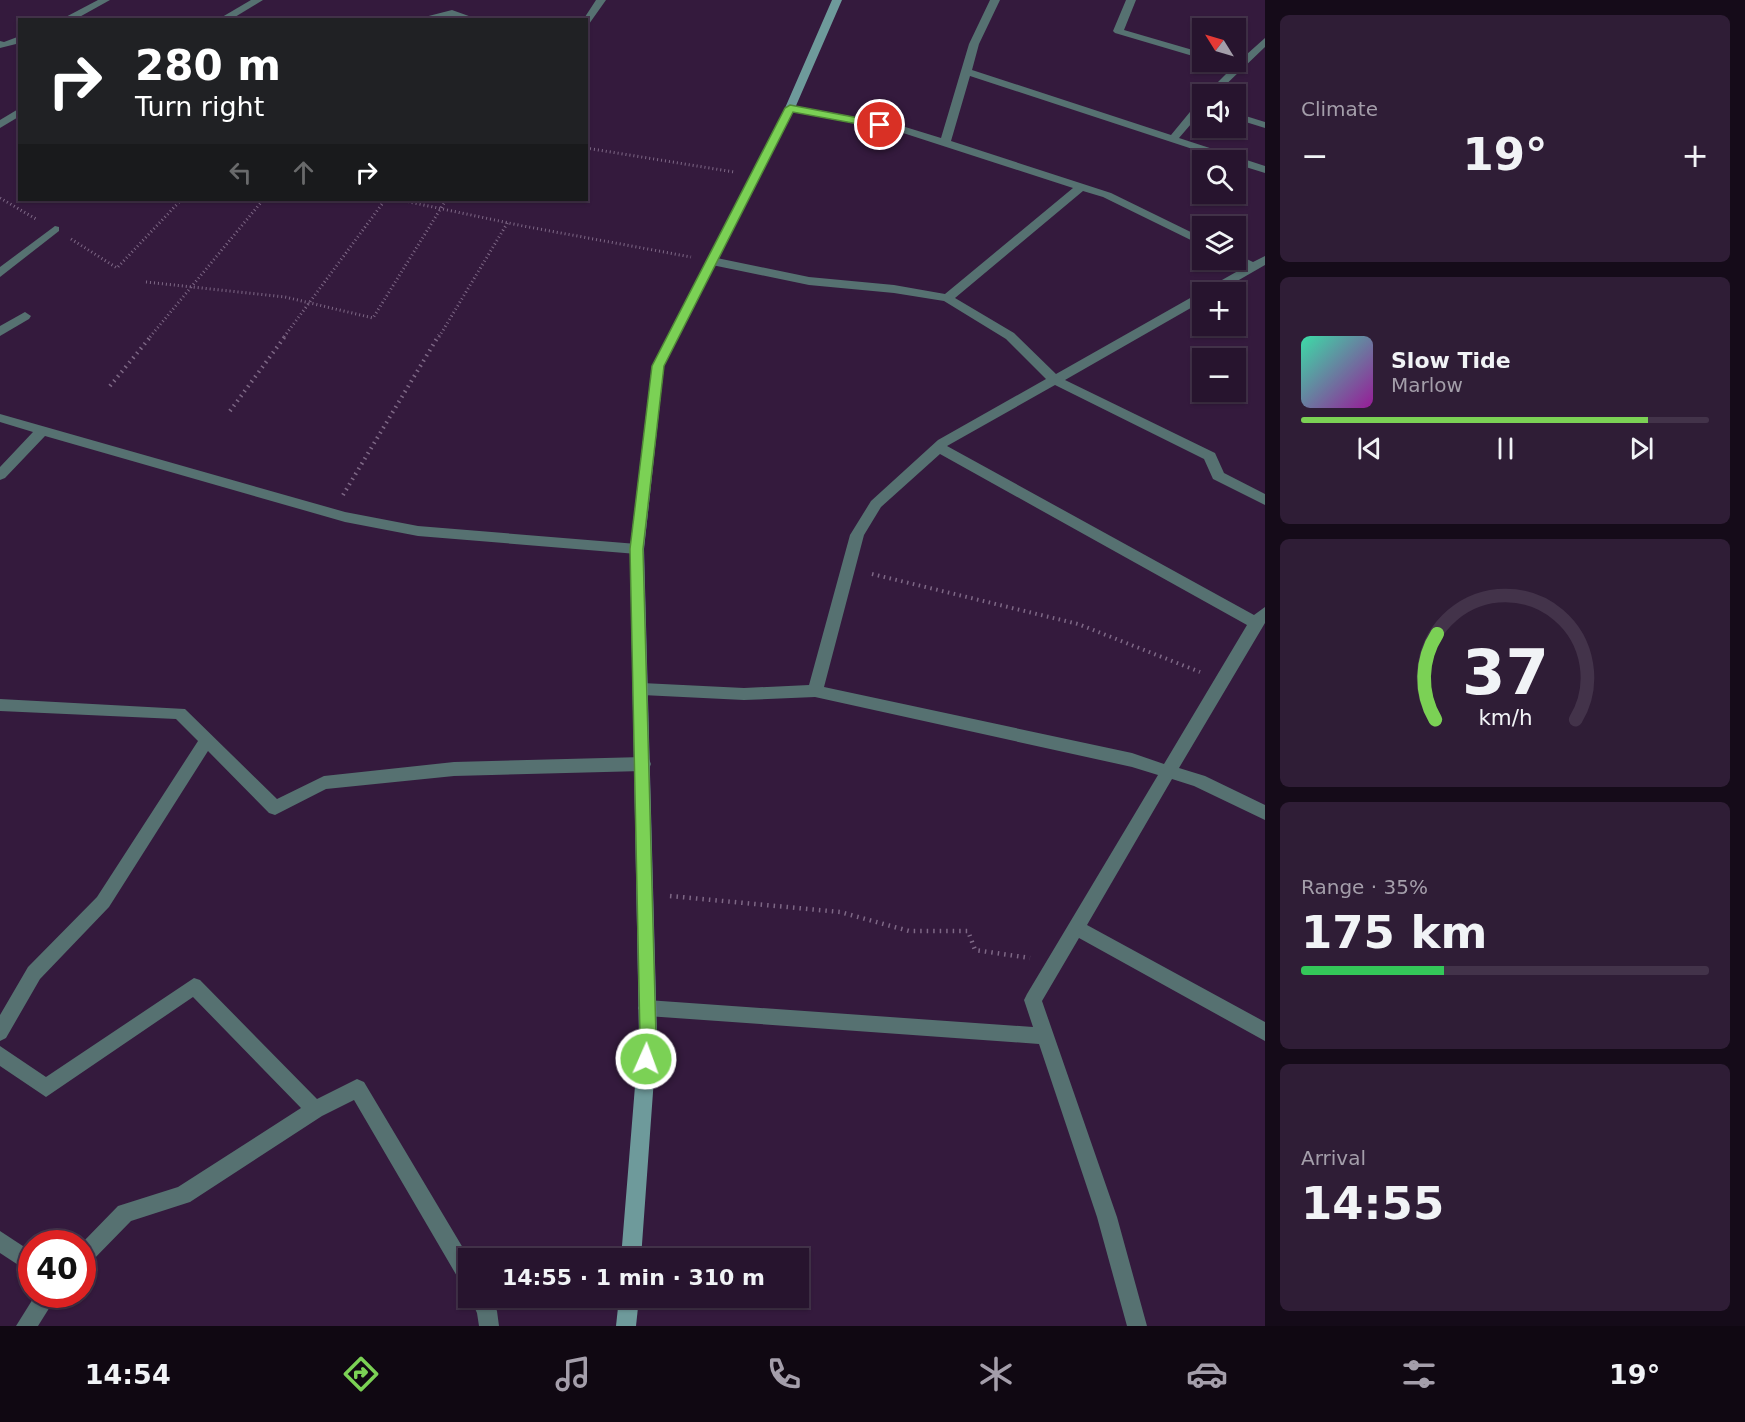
<!DOCTYPE html>
<meta charset="utf-8">
<style>
body{margin:0;font-family:"DejaVu Sans",sans-serif;background:#2f1d36;color:#f1f3f6;height:100vh;display:flex;flex-direction:column;font-size:22px;white-space:nowrap}
*{box-sizing:border-box;margin:0}
p{font-size:20px;color:#a49eaa}
.icon{flex:none;width:33px;height:33px;fill:none;stroke:currentColor;stroke-width:2;stroke-linecap:round;stroke-linejoin:round}
.map{position:relative;flex:1;overflow:hidden}
.details{display:flex;flex-direction:column;gap:15px;padding:15px;background:#150b19;width:480px}
.details>*{flex:none}
.guide{position:absolute;left:18px;top:18px;width:570px;height:183px;border-radius:0px;box-shadow:0 2px 4px #0004,0 0 0 2px #43334a;background:#202124;color:#fff;overflow:hidden}
.needle{width:39px;rotate:307deg}
.controls{position:absolute;left:1192px;top:18px;display:grid;gap:12px}
.controls a{display:grid;place-items:center;width:54px;height:54px;border-radius:0px;background:#27142e;box-shadow:0 2px 4px #0004,0 0 0 2px #43334a;font-size:30px}
.speed{position:absolute;left:18px;top:1230px;display:flex;gap:12px;font-size:30px;font-weight:700;text-align:center}
.speed>*{display:grid;place-content:center;width:78px;height:78px;border-radius:50%;background:#27142e;box-shadow:0 2px 4px #0004,0 0 0 2px #43334a;line-height:1}
.speed .limit{border:9px solid #d22;background:#fff;color:#111}
.pin{position:absolute;display:grid;place-items:center;width:51px;height:51px;color:#fff;margin:-26px;border:3px solid #fff;border-radius:50%;box-shadow:0 2px 6px #0007}
.me{position:absolute;width:66px;margin:-33px;rotate:2deg;stroke-linejoin:round;filter:drop-shadow(0 0 4px #0008)}
.turn{display:flex;align-items:center;gap:21px;height:126px;padding:0 18px;font-size:27px}
.turn .icon{width:78px;height:78px;stroke-width:2.5}
.turn b{display:block;font-size:42px;line-height:51px}
.lanes{display:flex;align-items:center;height:57px;padding:0 18px;background:#0003;justify-content:center;gap:30px;direction:ltr}
.lanes .off{opacity:.35}
.big{font-size:45px;font-weight:700;line-height:1.1}
.details .card{flex:1;display:flex;flex-direction:column;justify-content:center;gap:9px;min-width:0;padding:0 21px;border-radius:9px;background:#2f1d36}
.details .dial{align-items:center;gap:0}
.dial svg{height:156px;overflow:visible;fill:none;stroke:#43334a;stroke-width:7;stroke-linecap:round;text-anchor:middle}
.dial text{fill:#f1f3f6;stroke:none}
.song{display:flex;align-items:center;gap:18px}
.cover{width:72px;height:72px;border-radius:9px;background:linear-gradient(135deg,hsl(160 70% 55%),hsl(300 70% 35%))}
.played{height:6px;border-radius:3px;background:linear-gradient(90deg,#7bd155 85%,#43334a 85%)}
.keys{display:flex;justify-content:space-around;direction:ltr}
.heat{display:flex;justify-content:space-between;align-items:center;font-size:33px;direction:ltr}
.charge{height:9px;border-radius:4px;background:linear-gradient(90deg,#34c759 35%,#43334a 0)}
.trip{position:absolute;left:458px;top:1248px;width:351px;height:60px;border-radius:0px;background:#27142e;box-shadow:0 2px 4px #0004,0 0 0 2px #43334a;font-weight:700;line-height:60px;text-align:center}
.dock{display:flex;height:96px;justify-content:space-around;align-items:center;background:#100812;color:#a49eaa}
.dock .icon{width:42px;height:42px}
.dock .on{color:#7bd155}
.dock b{font-size:27px;color:#f1f3f6}
main{display:flex;flex:1;min-height:0}
.map>svg:first-child{display:block}
.lines{fill:none;stroke-linecap:round;stroke-linejoin:round}
.path-far2{stroke:#7e6886;stroke-width:3;stroke-dasharray:1 3;stroke-linecap:butt}
.path-far1{stroke:#7e6886;stroke-width:4;stroke-dasharray:1.5 4.5;stroke-linecap:butt}
.path{stroke:#7e6886;stroke-width:4.5;stroke-dasharray:1.5 5;stroke-linecap:butt}
.street{fill:#567171;fill-rule:evenodd}
.secondary{fill:#6e9a9b;fill-rule:evenodd}
.route{fill:#7bd155;stroke:#508837;stroke-width:1.5}
</style>
<main>
<div class="map">
<svg width="1265" height="1326" viewBox="0 0 1265 1326">
<rect width="100%" height="100%" fill="#341a3d"/>
<g class="lines">
<!-- path-far2 -->
<g class="path-far2">
<polyline points="586,148 734,172"/>
<polyline points="0,198 36,219"/>
<polyline points="400,200 523,226 691,257"/>
<polyline points="71,239 117,268 181,200"/>
<polyline points="146,282 285,297 373,318 446,200"/>
<polyline points="150,337 263,200"/>
<polyline points="284,337 385,200"/>
<polyline points="439,337 508,222"/>
</g>
<!-- path-far1 -->
<g class="path-far1">
<polyline points="110,386 152,335"/>
<polyline points="230,411 286,335"/>
<polyline points="343,495 439,335"/>
<polyline points="872,574 1078,624 1200,672"/>
</g>
<!-- path -->
<polyline class="path" points="670,896 840,912 909,931 968,931 975,950 1030,958"/>
<!-- street -->
<g class="street">
<polygon points="98,0 110,0 74,20 60,20"/>
<polygon points="251,0 263,0 230,20 217,20"/>
<polygon points="596,0 606,0 589,24 586,25 586,20 583,20"/>
<path d="M990,0H1000L979,44L972,70L1171,135L1199,101L1203,100V110L1179,138L1265,166V173L1236,164V160H1226L970,76L951,141L1111,193L1203,238V246L1103,197L1083,191L955,298L1014,333L1056,374L1199,293L1204,292L1203,301L1065,380L1215,453L1224,473L1265,494V505L1213,479L1204,459L1055,385L947,446L1254,615L1265,607V623L1179,768L1205,776L1265,805V820L1194,786L1172,779L1087,925L1265,1022V1041L1079,938L1042,1001L1117,1217L1147,1326H1127L1097,1217L1039,1044L647,1016L641,1014L638,1008L641,1002L647,1000L1033,1027L1024,1000L1027,994L1158,775L1132,767L815,697L744,700L642,695L637,693L634,689L637,685L642,683L744,688L809,685L850,535L871,501L938,440L1046,379L1006,339L944,301L894,293L809,285L712,265L706,261L712,257L809,277L894,285L945,294L1073,188L900,132L790,111L785,108L790,105L902,126L941,138L969,44ZM940,454L1247,625L1164,764L1132,753L824,687L864,535L881,507Z"/>
<polygon points="1126,0 1136,0 1124,30 1203,53 1203,59 1115,33 1113,31"/>
<path d="M452,10L480,20C469,20 458,16 449,16C437,17 426,20 413,20Z"/>
<polygon points="20,36 20,43 0,48 0,41 4,42"/>
<polygon points="1265,38 1265,47 1216,94 1206,94 1232,68 1217,64 1216,62 1237,63"/>
<polygon points="20,108 20,116 0,128 0,120"/>
<polygon points="1236,113 1265,122 1265,128 1236,119"/>
<polygon points="55,226 59,227 59,231 0,277 0,267"/>
<polygon points="1236,254 1253,262 1265,256 1265,265 1218,292 1204,292 1206,289 1245,267 1232,261 1236,260"/>
<polygon points="25,312 31,316 29,319 0,336 0,326"/>
<polygon points="0,414 345,512 418,526 637,544 644,549 637,554 418,536 345,522 45,436 5,478 0,480 0,467 33,432 0,422"/>
<polygon points="0,699 185,709 277,799 324,776 454,762 643,757 649,759 651,764 649,769 643,771 454,776 326,789 275,815 269,813 208,751 109,907 40,979 6,1038 0,1041 0,1015 28,967 97,897 198,741 176,719 0,711"/>
<polygon points="194,978 200,980 317,1099 357,1079 364,1082 469,1258 468,1286 461,1283 354,1100 322,1116 190,1202 131,1221 89,1264 82,1267 81,1244 118,1206 178,1187 301,1108 193,997 46,1097 0,1066 0,1046 46,1077"/>
<polygon points="0,1231 32,1252 32,1274 0,1253"/>
<polygon points="36,1294 58,1294 38,1326 16,1326"/>
<polygon points="470,1298 491,1298 497,1311 499,1326 479,1326 477,1313"/>
</g>
<!-- secondary -->
<g class="secondary">
<polygon points="832,0 842,0 795,108 664,366 644,549 657,1037 641,1258 621,1258 639,1037 630,549 652,366 785,108"/>
<polygon points="619,1298 639,1298 636,1326 616,1326"/>
</g>
</g>
<!-- route -->
<polygon class="route" points="790,105 880,122 884,125 880,128 793,112 664,366 643,549 656,1037 652,1065 646,1067 640,1065 638,1059 640,1037 630,549 652,366 785,108"/>
</svg>
<div class="controls">
<a><svg class="needle" viewBox="-14 -14 28 28"><path d="M0-13l5 13h-10z" fill="#e53935"/><path d="M0 13l5-13h-10z" fill="#a49eaa"/></svg></a>
<a><svg class="icon" aria-label="sound" viewBox="0 0 24 24"><path d="M4 9h4l5-4v14l-5-4H4zM17 9q2 3 0 6"/></svg></a>
<a><svg class="icon" aria-label="search" viewBox="0 0 24 24"><circle cx="10" cy="10" r="6"/><path d="M15 15l6 6"/></svg></a>
<a><svg class="icon" aria-label="layers" viewBox="0 0 24 24"><path d="M12 4l9 5-9 5-9-5zM3 14l9 5 9-5"/></svg></a>
<a>+</a>
<a>−</a>
</div>
<div class="speed"><div class="limit">40</div></div>
<div class="pin" style="left:880px;top:125px;background:#d93025"><svg class="icon" aria-label="arrive" viewBox="0 0 24 24"><path d="M6 21V4h12l-3 4 3 4H6"/></svg></div>
<svg class="me" style="left:646px;top:1059px" viewBox="-20 -20 40 40"><circle r="17" fill="#7bd155" stroke="#fff" stroke-width="3"/><path d="M0-11L8 9 0 5-8 9z" fill="#fff"/></svg>
<div class="trip">14:55 · 1 min · 310 m</div>
<div class="guide">
<div class="turn"><svg class="icon" aria-label="right" viewBox="0 0 24 24"><path d="M7 20v-9h11M14 6l5 5-5 5"/></svg><div><b>280 m</b>Turn right</div></div>
<div class="lanes"><svg class="icon off" aria-label="left" viewBox="0 0 24 24"><path d="M17 20v-9H6M10 6l-5 5 5 5"/></svg><svg class="icon off" aria-label="ahead" viewBox="0 0 24 24"><path d="M12 20V5M6 11l6-6 6 6"/></svg><svg class="icon" aria-label="right" viewBox="0 0 24 24"><path d="M7 20v-9h11M14 6l5 5-5 5"/></svg></div>
</div>
</div>
<section class="details">
<div class="card"><p>Climate</p>
<div class="heat"><a>−</a><b class="big">19°</b><a>+</a></div>
</div>
<div class="card">
<div class="song"><i class="cover"></i><div><b>Slow Tide</b><p>Marlow</p></div></div>
<div class="played"></div>
<div class="keys"><svg class="icon" aria-label="previous" viewBox="0 0 24 24"><path d="M18 5L8 12l10 7zM5 5v14"/></svg><svg class="icon" aria-label="pause" viewBox="0 0 24 24"><path d="M8 5v14M16 5v14"/></svg><svg class="icon" aria-label="next" viewBox="0 0 24 24"><path d="M6 5l10 7-10 7zM19 5v14"/></svg></div>
</div>
<div class="card dial"><svg viewBox="0 0 100 80">
<path d="M14 69A42 42 0 1 1 86 69"/>
<path d="M14 69A42 42 0 0 1 15 25" stroke="#7bd155"/>
<text x="50" y="56" font-size="32" font-weight="700">37</text>
<text x="50" y="72" font-size="11">km/h</text>
</svg></div>
<div class="card"><p>Range · 35%</p><b class="big">175 km</b><div class="charge"></div></div>
<div class="card"><p>Arrival</p><b class="big">14:55</b></div>
</section>
</main>
<nav class="dock">
<b>14:54</b>
<svg class="icon on" aria-label="directions" viewBox="0 0 24 24"><path d="M12 3l9 9-9 9-9-9zM9 14v-3h6M13 9l2 2-2 2"/></svg>
<svg class="icon" aria-label="music" viewBox="0 0 24 24"><path d="M9 18V5l10-2v13"/><circle cx="6" cy="18" r="3"/><circle cx="16" cy="16" r="3"/></svg>
<svg class="icon" aria-label="phone" viewBox="0 0 24 24"><path d="M5 4h4l2 5-3 2q2 4 5 5l2-3 5 2v4C11 20 4 13 5 4z"/></svg>
<svg class="icon" aria-label="climate" viewBox="0 0 24 24"><path d="M12 3v18M4 7l16 10M4 17L20 7"/></svg>
<svg class="icon" aria-label="car" viewBox="0 0 24 24"><path d="M5 17H2v-5l4-1 3-4h7l3 4 3 1v5h-3M9 17h6M6 11h13"/><circle cx="7" cy="17" r="2"/><circle cx="17" cy="17" r="2"/></svg>
<svg class="icon" aria-label="filters" viewBox="0 0 24 24"><path d="M4 7h16M4 17h16"/><circle cx="9" cy="7" r="2"/><circle cx="15" cy="17" r="2"/></svg>
<b>19°</b>
</nav>
